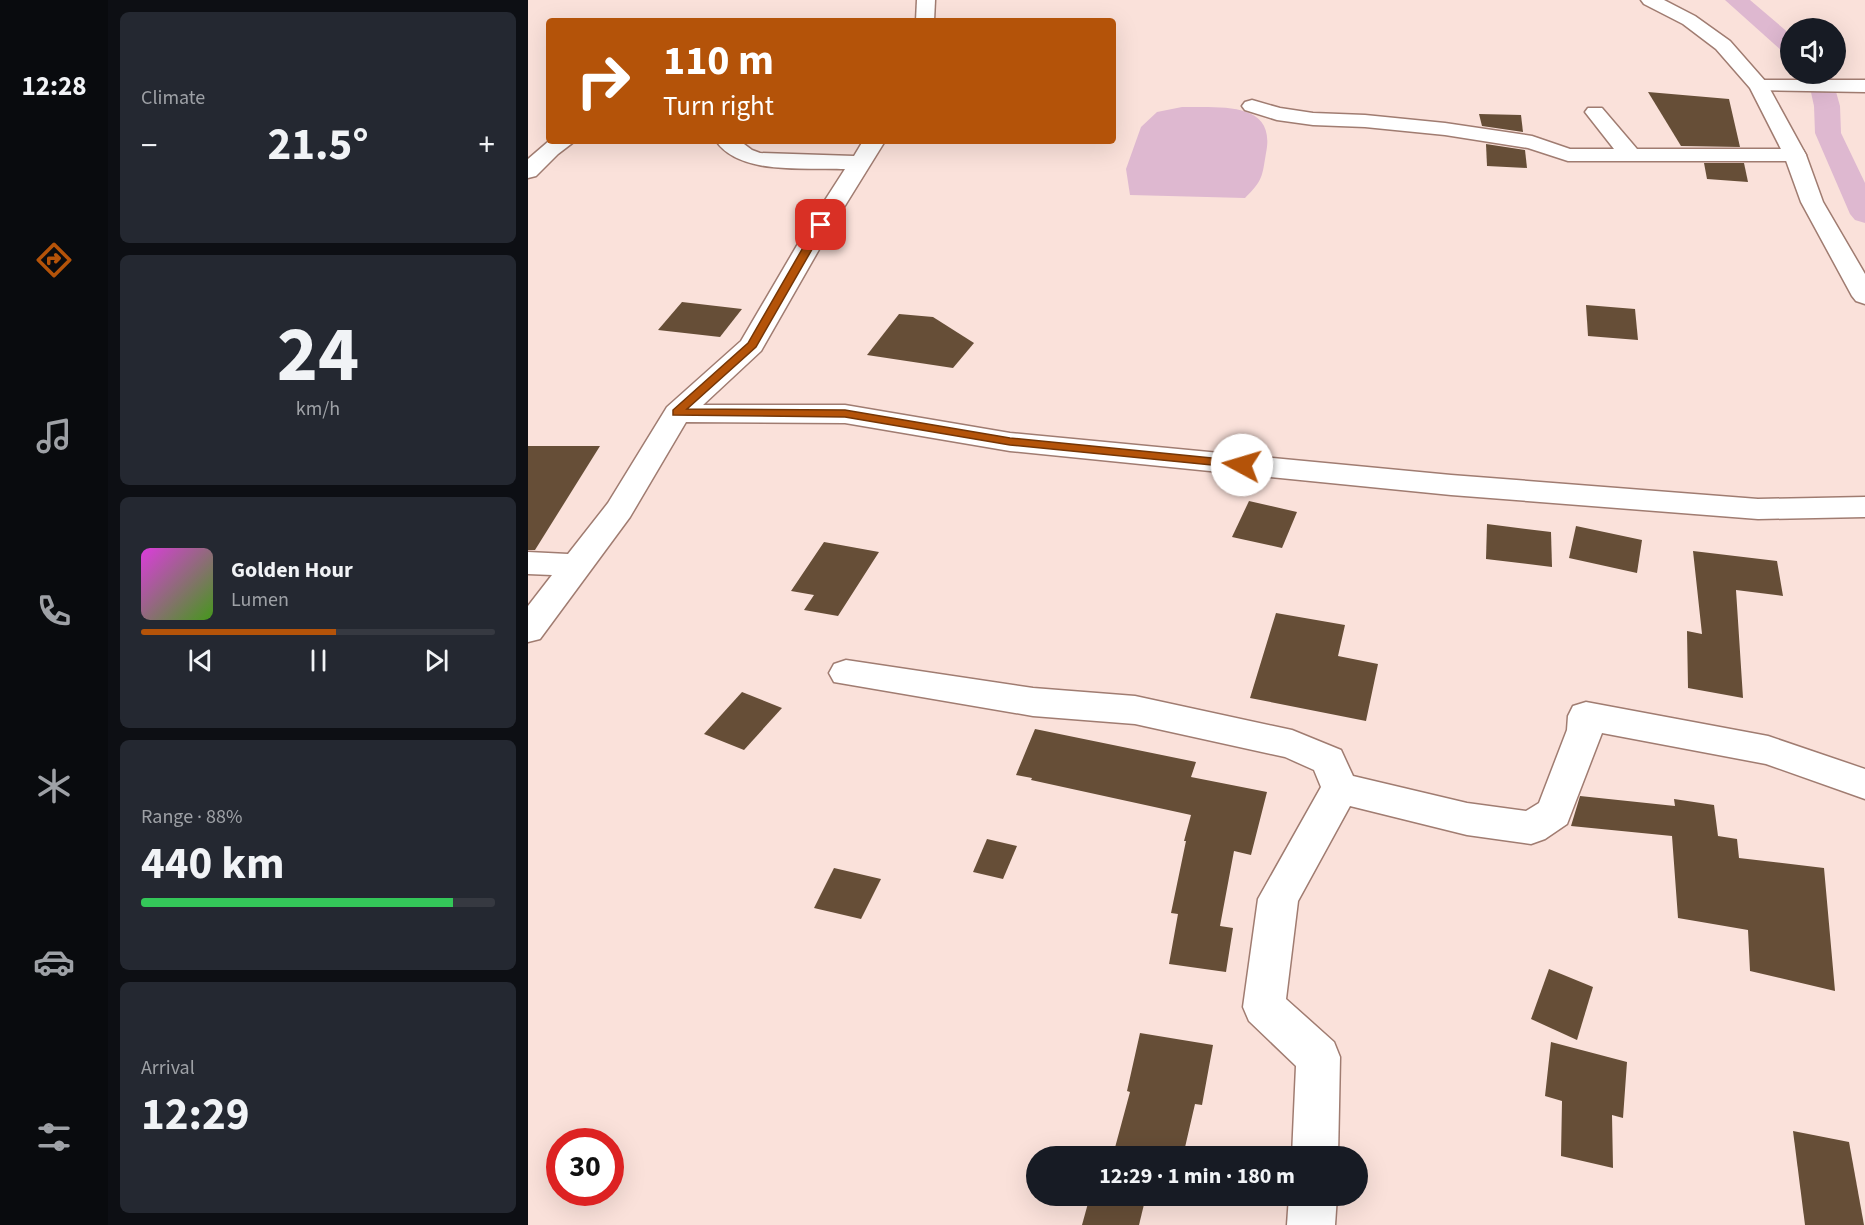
<!DOCTYPE html>
<meta charset="utf-8">
<style>
body{margin:0;font-family:"Source Sans 3",sans-serif;background:#242831;color:#f1f3f6;height:100vh;display:flex;flex-direction:column;font-size:22px;white-space:nowrap}
*{box-sizing:border-box;margin:0}
p{font-size:20px;color:#9ea1a6}
.icon{flex:none;width:33px;height:33px;fill:none;stroke:currentColor;stroke-width:2;stroke-linecap:round;stroke-linejoin:round}
.map{position:relative;flex:1;overflow:hidden}
.panel{display:flex;flex-direction:column;gap:12px;padding:12px;background:#0d0f14;width:420px}
.panel>*{flex:none}
.banner{position:absolute;left:18px;top:18px;width:570px;height:126px;border-radius:6px;box-shadow:0 6px 24px #0002;background:#b45309;color:#fff;overflow:hidden}
.controls{position:absolute;left:1252px;top:18px;display:grid;gap:12px}
.controls a{display:grid;place-items:center;width:66px;height:66px;border-radius:50%;background:#171b24;box-shadow:0 6px 24px #0002;font-size:30px}
.speed{position:absolute;left:18px;top:1128px;display:flex;gap:12px;font-size:30px;font-weight:700;text-align:center}
.speed>*{display:grid;place-content:center;width:78px;height:78px;border-radius:50%;background:#171b24;box-shadow:0 6px 24px #0002;line-height:1}
.speed .limit{border:9px solid #d22;background:#fff;color:#111}
.pin{position:absolute;display:grid;place-items:center;width:51px;height:51px;color:#fff;margin:-26px;border-radius:12px;box-shadow:0 3px 9px #0006}
.me{position:absolute;width:66px;margin:-33px;rotate:276deg;stroke-linejoin:round;filter:drop-shadow(0 0 4px #0008)}
.turn{display:flex;align-items:center;gap:21px;height:126px;padding:0 18px;font-size:27px}
.turn .icon{width:78px;height:78px;stroke-width:2.5}
.turn b{display:block;font-size:42px;line-height:51px}
.big{font-size:45px;font-weight:700;line-height:1.1}
.panel .card{flex:1;display:flex;flex-direction:column;justify-content:center;gap:9px;min-width:0;padding:0 21px;border-radius:9px;background:#242831}
.panel .dial{align-items:center;gap:0}
.dial b{font-size:78px;line-height:1}
.song{display:flex;align-items:center;gap:18px}
.cover{width:72px;height:72px;border-radius:9px;background:linear-gradient(135deg,hsl(300 70% 55%),hsl(100 70% 35%))}
.played{height:6px;border-radius:3px;background:linear-gradient(90deg,#b45309 55%,#363941 55%)}
.keys{display:flex;justify-content:space-around;direction:ltr}
.heat{display:flex;justify-content:space-between;align-items:center;font-size:33px;direction:ltr}
.charge{height:9px;border-radius:4px;background:linear-gradient(90deg,#34c759 88%,#363941 0)}
.trip{position:absolute;left:498px;top:1146px;width:342px;height:60px;border-radius:30px;background:#171b24;box-shadow:0 6px 24px #0002;font-weight:700;line-height:60px;text-align:center}
main{display:flex;flex:1;min-height:0}
.menu{display:flex;flex-direction:column;width:108px;justify-content:space-around;align-items:center;background:#090b0e;color:#9ea1a6}
.menu .icon{width:42px;height:42px}
.menu .on{color:#b45309}
.menu b{font-size:27px;color:#f1f3f6}
.map>svg:first-child{display:block}
.water{fill:#deb8d0}
.lines{fill:none;stroke-linecap:round;stroke-linejoin:round}
.canal{fill:#deb8d0;fill-rule:evenodd}
.building{fill:#664e37}
.minor-casing{stroke:#a07c71;stroke-width:3}
.secondary-casing{stroke:#a07c71;stroke-width:3}
.minor{fill:#fff;fill-rule:evenodd}
.secondary{fill:#fff;fill-rule:evenodd}
.route{fill:#b45309;stroke:#753606;stroke-width:1.5}
</style>
<main>
<nav class="menu">
<b>12:28</b>
<svg class="icon on" aria-label="directions" viewBox="0 0 24 24"><path d="M12 3l9 9-9 9-9-9zM9 14v-3h6M13 9l2 2-2 2"/></svg>
<svg class="icon" aria-label="music" viewBox="0 0 24 24"><path d="M9 18V5l10-2v13"/><circle cx="6" cy="18" r="3"/><circle cx="16" cy="16" r="3"/></svg>
<svg class="icon" aria-label="phone" viewBox="0 0 24 24"><path d="M5 4h4l2 5-3 2q2 4 5 5l2-3 5 2v4C11 20 4 13 5 4z"/></svg>
<svg class="icon" aria-label="climate" viewBox="0 0 24 24"><path d="M12 3v18M4 7l16 10M4 17L20 7"/></svg>
<svg class="icon" aria-label="car" viewBox="0 0 24 24"><path d="M5 17H2v-5l4-1 3-4h7l3 4 3 1v5h-3M9 17h6M6 11h13"/><circle cx="7" cy="17" r="2"/><circle cx="17" cy="17" r="2"/></svg>
<svg class="icon" aria-label="filters" viewBox="0 0 24 24"><path d="M4 7h16M4 17h16"/><circle cx="9" cy="7" r="2"/><circle cx="15" cy="17" r="2"/></svg>
</nav>
<section class="panel">
<div class="card"><p>Climate</p>
<div class="heat"><a>−</a><b class="big">21.5°</b><a>+</a></div>
</div>
<div class="card dial"><b>24</b><p>km/h</p></div>
<div class="card">
<div class="song"><i class="cover"></i><div><b>Golden Hour</b><p>Lumen</p></div></div>
<div class="played"></div>
<div class="keys"><svg class="icon" aria-label="previous" viewBox="0 0 24 24"><path d="M18 5L8 12l10 7zM5 5v14"/></svg><svg class="icon" aria-label="pause" viewBox="0 0 24 24"><path d="M8 5v14M16 5v14"/></svg><svg class="icon" aria-label="next" viewBox="0 0 24 24"><path d="M6 5l10 7-10 7zM19 5v14"/></svg></div>
</div>
<div class="card"><p>Range · 88%</p><b class="big">440 km</b><div class="charge"></div></div>
<div class="card"><p>Arrival</p><b class="big">12:29</b></div>
</section>
<div class="map">
<svg width="1337" height="1225" viewBox="0 0 1337 1225">
<rect width="100%" height="100%" fill="#fae1da"/>
<!-- water -->
<path class="water" d="M654,107C690,108 749,100 738,153C734,177 735,180 717,198L602,195L598,169L613,127L629,112Z"/>
<g class="lines">
<!-- canal -->
<g class="canal">
<polygon points="1197,0 1222,0 1263,35 1263,54 1255,52"/>
<polygon points="1279,74 1303,74 1312,106 1313,133 1337,183 1337,223 1327,220 1322,214 1287,133 1286,106"/>
</g>
</g>
<!-- building -->
<g class="building">
<polygon points="1120,92 1201,99 1212,147 1153,146"/>
<polygon points="951,114 993,115 995,132 954,126"/>
<polygon points="958,144 997,150 999,168 959,166"/>
<polygon points="1176,163 1216,163 1220,182 1179,179"/>
<polygon points="154,302 214,309 192,337 130,330"/>
<polygon points="1058,305 1107,309 1110,340 1060,336"/>
<polygon points="371,314 405,317 446,343 425,368 339,355"/>
<polygon points="0,446 72,446 7,550 0,550"/>
<polygon points="721,501 769,512 754,548 704,537"/>
<polygon points="959,524 1023,532 1024,567 958,559"/>
<polygon points="1048,526 1114,540 1109,573 1041,558"/>
<polygon points="296,542 351,552 310,616 276,610 286,595 263,591"/>
<polygon points="1165,551 1249,561 1255,596 1208,590 1215,698 1160,688 1159,631 1174,634"/>
<polygon points="748,613 817,625 810,656 850,664 838,721 722,698"/>
<polygon points="214,692 254,708 216,750 176,734"/>
<polygon points="507,729 668,762 663,777 739,792 723,855 706,851 692,926 705,928 698,972 641,964 650,914 643,913 658,841 656,841 663,815 503,780 504,778 488,775"/>
<polygon points="1052,796 1147,806 1146,799 1186,805 1190,836 1209,839 1211,858 1296,868 1307,991 1222,971 1220,930 1150,918 1144,836 1043,826"/>
<polygon points="459,839 489,846 475,879 445,872"/>
<polygon points="306,868 353,879 333,919 286,908"/>
<polygon points="1021,969 1065,987 1049,1040 1003,1019"/>
<polygon points="612,1033 685,1045 674,1105 667,1104 655,1156 572,1156 573,1153 585,1155 602,1092 599,1091"/>
<polygon points="1023,1042 1099,1062 1095,1118 1084,1115 1085,1168 1033,1156 1034,1101 1017,1096"/>
<polygon points="1265,1131 1321,1142 1336,1225 1277,1225"/>
<polygon points="562,1196 618,1196 611,1225 554,1225"/>
</g>
<g class="lines">
<defs>
<g id="minor">
<polygon points="389,0 407,0 406,21 388,21"/>
<polygon points="1231,80 1337,80 1337,92 1224,90 1221,86 1224,82"/>
<polygon points="724,100 752,108 785,113 837,115 917,123 1004,136 1042,149 1086,149 1057,112 1060,108 1074,108 1109,149 1267,149 1275,150 1278,155 1275,160 1267,161 1040,161 1000,148 917,135 837,127 785,125 749,120 717,110 714,106 717,102"/>
<polygon points="21,141 47,141 30,154 8,176 0,178 0,159"/>
<path d="M188,141H212L224,150L232,153L326,156L335,141H357L305,225L233,351L175,405H317L482,433L923,475L1230,499L1337,497V517L1230,519L923,495L482,451L317,423L158,422L102,517L12,639L0,642V606L24,575L0,574V552L40,554L80,503L139,407L213,341L281,225L317,169C279,167 212,176 188,141Z"/>
<polygon points="318,660 505,688 607,696 764,730 813,750 825,776 939,803 998,811 1011,803 1039,730 1040,716 1045,706 1058,702 1240,736 1337,769 1337,799 1238,764 1074,733 1039,824 1017,839 1003,844 939,835 822,806 770,901 758,999 806,1042 812,1057 810,1156 764,1156 768,1066 721,1021 715,1007 730,899 793,787 786,770 757,757 607,724 505,716 306,682 301,673 306,664"/>
<polygon points="761,1196 809,1196 807,1225 759,1225"/>
</g>
<polygon id="secondary" points="1113,0 1136,0 1167,16 1202,41 1238,82 1278,155 1295,202 1337,274 1337,304 1328,301 1324,296 1273,202 1256,155 1222,88 1188,49 1155,24 1116,4"/>
</defs>
<!-- minor casing -->
<use href="#minor" class="minor-casing"/>
<!-- secondary casing -->
<use href="#secondary" class="secondary-casing"/>
<!-- minor -->
<use href="#minor" class="minor"/>
<!-- secondary -->
<use href="#secondary" class="secondary"/>
</g>
<!-- route -->
<polygon class="route" points="293,222 298,225 228,347 159,409 317,410 482,438 714,461 720,465 714,468 482,445 317,417 145,415 145,410 220,343 288,225"/>
</svg>
<div class="controls">
<a><svg class="icon" aria-label="sound" viewBox="0 0 24 24"><path d="M4 9h4l5-4v14l-5-4H4zM17 9q2 3 0 6"/></svg></a>
</div>
<div class="speed"><div class="limit">30</div></div>
<div class="pin" style="left:293px;top:225px;background:#d93025"><svg class="icon" aria-label="arrive" viewBox="0 0 24 24"><path d="M6 21V4h12l-3 4 3 4H6"/></svg></div>
<svg class="me" style="left:714px;top:465px" viewBox="-20 -20 40 40"><circle r="19" fill="#fff"/><path d="M0-13L10 11 0 6-10 11z" fill="#b45309"/></svg>
<div class="trip">12:29 · 1 min · 180 m</div>
<div class="banner">
<div class="turn"><svg class="icon" aria-label="right" viewBox="0 0 24 24"><path d="M7 20v-9h11M14 6l5 5-5 5"/></svg><div><b>110 m</b>Turn right</div></div>
</div>
</div>
</main>
